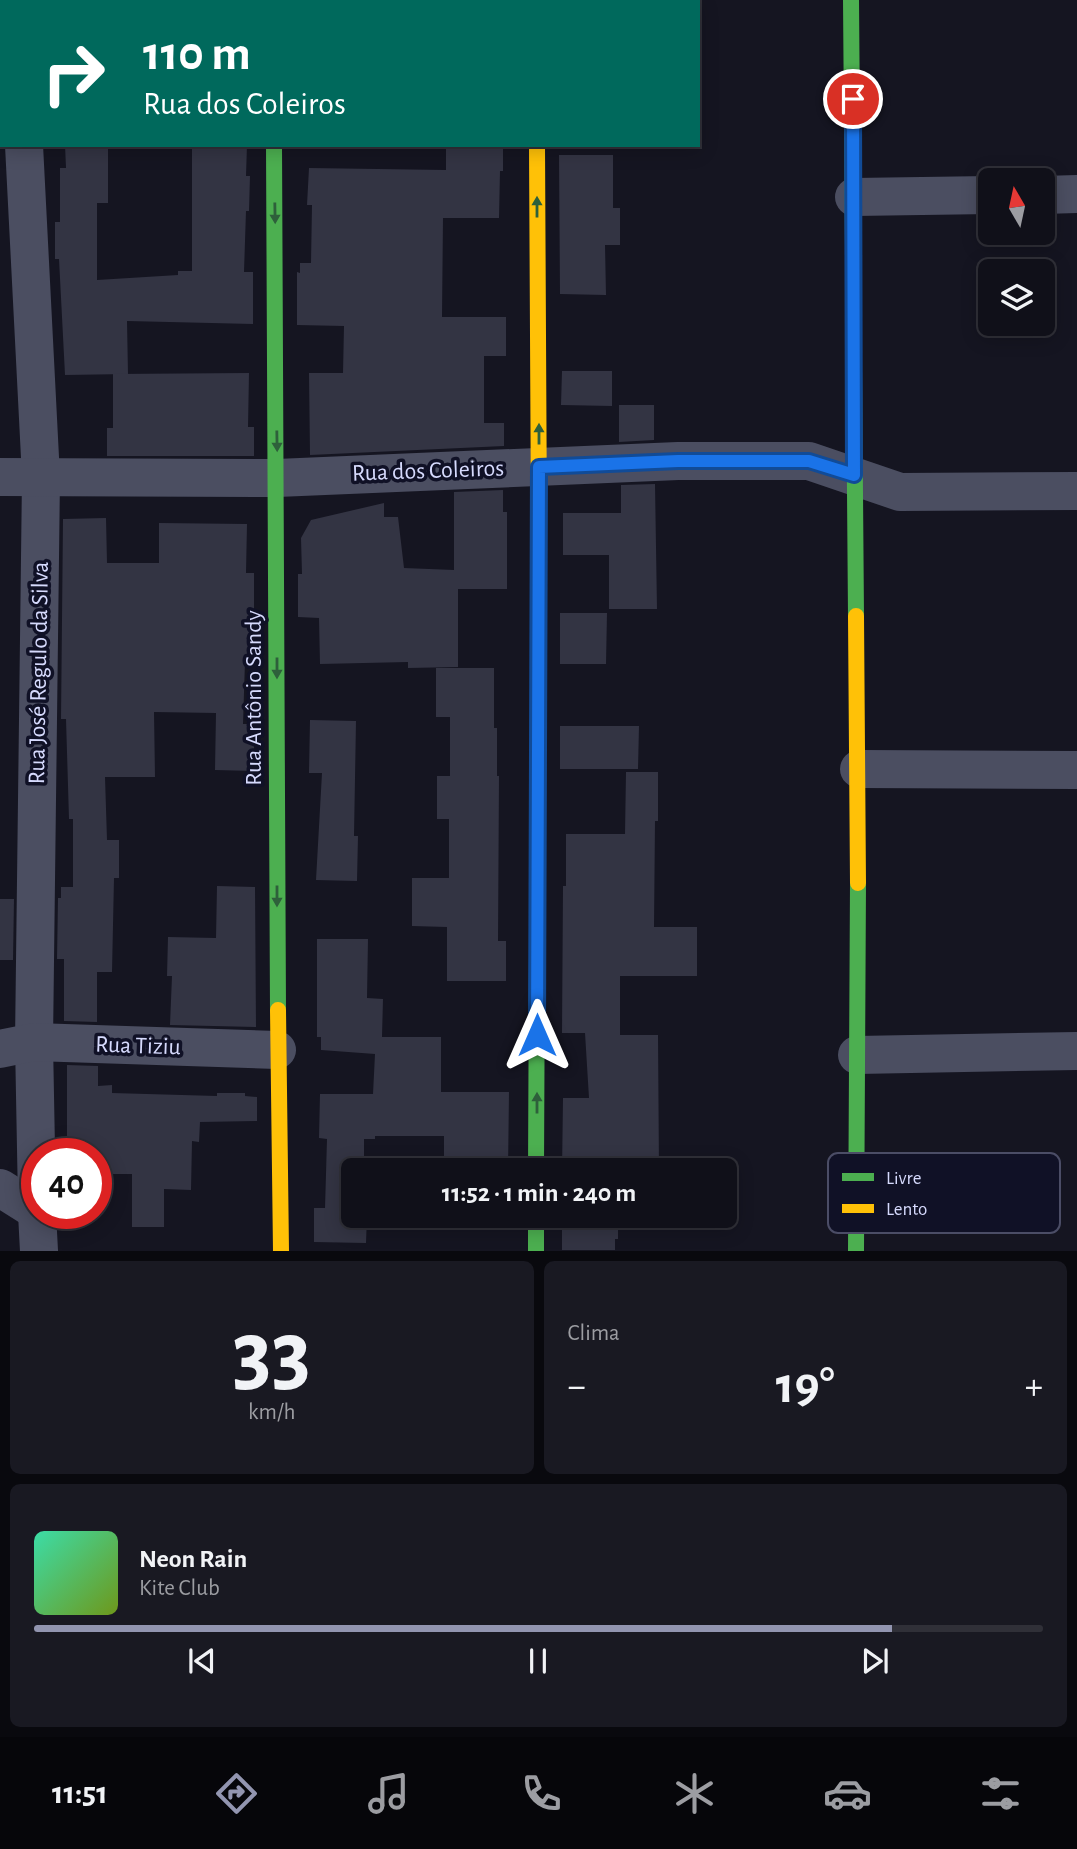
<!DOCTYPE html>
<html lang="pt">
<meta charset="utf-8">
<style>
body{margin:0;font-family:"Alegreya Sans",sans-serif;background:#191922;color:#f1f3f6;height:100vh;display:flex;flex-direction:column;font-size:26px;white-space:nowrap}
*{box-sizing:border-box;margin:0}
p{font-size:23px;color:#9c9da2}
.icon{flex:none;width:38px;height:38px;fill:none;stroke:currentColor;stroke-width:2;stroke-linecap:round;stroke-linejoin:round}
.map{position:relative;height:1251px;overflow:hidden}
.sheet{display:flex;flex-direction:column;gap:10px;padding:10px;background:#09090e;flex:1}
.sheet>*{flex:none}
.top-card{position:absolute;left:0px;top:0px;width:700px;height:147px;box-shadow:0 4px 18px #0003,0 0 0 2px #303038;background:#00695c;color:#fff;overflow:hidden}
.needle{width:46px;rotate:351deg}
.buttons{position:absolute;left:978px;top:168px;display:grid;gap:14px}
.buttons a{display:grid;place-items:center;width:77px;height:77px;border-radius:10px;background:#101019;box-shadow:0 4px 18px #0003,0 0 0 2px #303038;font-size:35px}
.speed{position:absolute;left:21px;top:1138px;display:flex;gap:14px;font-size:35px;font-weight:700;text-align:center}
.speed>*{display:grid;place-content:center;width:91px;height:91px;border-radius:50%;background:#101019;box-shadow:0 4px 18px #0003,0 0 0 2px #303038;line-height:1}
.speed .limit{border:10px solid #d22;background:#fff;color:#111}
.pin{position:absolute;display:grid;place-items:center;width:60px;height:60px;color:#fff;margin:-30px;border:4px solid #fff;border-radius:50%;box-shadow:0 2px 7px #0007}
.me{position:absolute;width:77px;margin:-38px;rotate:0deg;stroke-linejoin:round;filter:drop-shadow(0 0 5px #0008)}
.turn{display:flex;align-items:center;gap:24px;height:147px;padding:0 28px;font-size:32px}
.turn .icon{width:91px;height:91px;stroke-width:2.5}
.turn b{display:block;font-size:49px;line-height:60px}
.big{font-size:52px;font-weight:600;line-height:1.1}
.sheet .tile{flex:1;display:flex;flex-direction:column;justify-content:center;gap:10px;min-width:0;padding:0 24px;border-radius:10px;background:#191922}
.sheet .dial{align-items:center;gap:0}
.dial b{font-size:91px;line-height:1}
.song{display:flex;align-items:center;gap:21px}
.cover{width:84px;height:84px;border-radius:10px;background:linear-gradient(135deg,hsl(160 70% 55%),hsl(80 70% 35%))}
.played{height:7px;border-radius:4px;background:linear-gradient(90deg,#9295b0 85%,#303038 85%)}
.keys{display:flex;justify-content:space-around;direction:ltr}
.heat{display:flex;justify-content:space-between;align-items:center;font-size:38px;direction:ltr}
.sheet .tiles{flex:1;display:grid;gap:10px;grid-template-columns:1fr 1fr}
.tile:last-child{grid-column:span 2}
.trip{position:absolute;left:341px;top:1158px;width:396px;height:70px;border-radius:10px;background:#101019;box-shadow:0 4px 18px #0003,0 0 0 2px #303038;font-weight:600;line-height:70px;text-align:center}
.dock{display:flex;height:112px;justify-content:space-around;align-items:center;background:#06060a;color:#9c9da2}
.dock .icon{width:49px;height:49px}
.dock .on{color:#9295b0}
.dock b{font-size:32px;color:#f1f3f6}
.map>svg:first-child{display:block}
.building{fill:#333443}
.lines{fill:none;stroke-linecap:round;stroke-linejoin:round}
.street{stroke:#4b4e61;stroke-width:38}
.fast{stroke:#4caf50;stroke-width:16}
.slow{stroke:#ffc107;stroke-width:16}
.oneway{fill:#2e603b}
.route-casing{stroke:#114b97;stroke-width:18}
.route{stroke:#1a73e8;stroke-width:12}
.labels{text-anchor:middle;dominant-baseline:central;stroke-width:7;stroke-linejoin:round;paint-order:stroke}
.street-label{font-size:24px;fill:#d6dafd;stroke:#101126}
.key{fill:#101126;stroke:#4b4d66;stroke-width:2}
.key-label{font-size:19px;fill:#d6dafd}
</style>
<div class="map">
<svg width="1077" height="1251" viewBox="0 0 1077 1251">
<rect width="100%" height="100%" fill="#151521"/>
<!-- building -->
<g class="building">
<polygon points="65,145 108,145 108,203 97,203 97,280 178,275 178,271 192,271 192,145 247,145 246,176 250,176 249,211 246,211 244,272 253,272 253,324 127,321 128,374 65,375 59,259 55,259 55,222 60,222 60,168 66,168"/>
<polygon points="446,145 503,145 503,171 500,171 499,218 443,218 442,317 506,317 506,356 484,356 484,423 504,423 504,446 310,455 309,373 343,373 344,326 297,325 297,272 300,273 300,263 311,263 312,205 307,205 309,168 446,170"/>
<polygon points="559,155 613,155 613,208 620,208 620,245 605,245 606,295 560,294"/>
<polygon points="562,371 612,371 612,406 561,405"/>
<polygon points="249,373 248,427 254,427 254,456 107,456 107,428 113,428 113,374"/>
<polygon points="619,405 654,405 654,440 619,442"/>
<polygon points="655,484 657,609 609,609 609,555 563,555 563,513 621,513 621,485"/>
<polygon points="503,490 503,512 507,512 507,589 458,589 458,667 408,668 408,662 320,664 319,618 298,617 298,574 302,574 301,538 311,520 384,503 384,517 398,517 404,568 454,570 454,492"/>
<polygon points="106,518 107,563 159,563 159,523 247,524 246,573 254,573 254,662 245,661 243,724 254,724 254,771 215,770 216,713 154,712 155,777 105,777 107,840 119,840 119,878 114,878 112,972 97,972 97,1022 64,1021 64,959 57,959 58,898 61,898 61,887 73,887 73,819 69,819 66,719 61,719 63,519"/>
<polygon points="560,613 607,613 606,664 560,664"/>
<polygon points="436,668 494,668 494,728 497,728 497,776 499,776 498,941 506,941 506,981 447,981 447,927 412,926 412,878 449,878 449,819 437,819 437,776 450,776 450,717 436,717"/>
<polygon points="310,720 356,721 354,836 358,836 357,881 316,880 322,773 309,773"/>
<polygon points="560,726 639,726 638,769 560,769"/>
<polygon points="626,772 658,772 658,821 655,821 654,927 697,927 697,976 620,976 620,1035 658,1035 659,1171 562,1171 563,1098 589,1098 585,1033 562,1033 563,886 566,886 566,834 625,834"/>
<polygon points="217,886 255,887 256,1027 170,1025 172,976 167,976 168,937 216,938"/>
<polygon points="0,899 14,899 13,960 0,960"/>
<polygon points="317,939 368,939 367,998 383,999 382,1037 441,1037 441,1092 509,1092 508,1171 444,1171 444,1136 375,1136 375,1139 364,1139 364,1171 354,1171 354,1216 367,1216 366,1243 314,1242 314,1208 325,1208 327,1139 319,1138 320,1094 373,1094 375,1054 321,1050 321,1037 317,1037"/>
<polygon points="67,1065 98,1066 98,1086 112,1085 112,1093 217,1096 217,1093 245,1093 245,1096 257,1097 257,1121 200,1122 199,1142 192,1141 191,1190 164,1189 164,1227 132,1227 132,1174 96,1174 96,1153 67,1153"/>
<polygon points="562,1216 618,1216 618,1239 615,1239 615,1250 562,1250"/>
</g>
<g class="lines">
<!-- street -->
<g class="street">
<polyline points="16,0 17,2"/>
<polyline points="24,145 41,477 34,1042 37,1202"/>
<polyline points="1043,195 1077,194"/>
<polyline points="854,197 990,195"/>
<polyline points="0,477 277,478 678,461 809,461 900,492 1077,491"/>
<polyline points="859,769 1077,770"/>
<polyline points="0,1049 34,1042 277,1050"/>
<polyline points="857,1055 1077,1051"/>
<polyline points="0,1188 37,1211"/>
<polyline points="37,1213 39,1251"/>
</g>
<!-- fast -->
<g class="fast">
<polyline points="535,0 535,2"/>
<polyline points="851,0 856,616"/>
<polyline points="274,145 278,1010"/>
<polyline points="536,1171 539,526"/>
<polyline points="536,1216 536,1251"/>
<polyline points="856,1251 858,883"/>
</g>
<!-- slow -->
<g class="slow">
<polyline points="272,0 272,2"/>
<polyline points="537,145 539,526"/>
<polyline points="856,616 858,883"/>
<polyline points="278,1010 281,1251"/>
</g>
</g>
<!-- one-way arrows -->
<defs><path id="oneway-solid" d="M-6-.8H1V-3.2L6.5 0L1 3.2V.8H-6Z" transform="scale(1.75)"/></defs>
<g class="oneway">
<use href="#oneway-solid" transform="translate(537 207) rotate(-90)"/>
<use href="#oneway-solid" transform="translate(275 213) rotate(89)"/>
<use href="#oneway-solid" transform="translate(539 434) rotate(-90)"/>
<use href="#oneway-solid" transform="translate(277 441) rotate(89)"/>
<use href="#oneway-solid" transform="translate(277 668) rotate(90)"/>
<use href="#oneway-solid" transform="translate(277 896) rotate(90)"/>
<use href="#oneway-solid" transform="translate(537 1103) rotate(-90)"/>
</g>
<g class="lines">
<defs>
<polyline id="route" points="537,1035 539,467 678,461 809,461 854,475 853,99"/>
</defs>
<!-- route casing -->
<use href="#route" class="route-casing"/>
<!-- route -->
<use href="#route" class="route"/>
</g>
<g class="labels">
<!-- street labels -->
<g class="street-label">
<text transform="translate(428 471) rotate(-2)">Rua dos Coleiros</text>
<text transform="translate(39 673) rotate(-89)">Rua José Regulo da Silva</text>
<text transform="translate(254 698) rotate(-90)">Rua Antônio Sandy</text>
<text transform="translate(138 1046) rotate(2)">Rua Tiziu</text>
</g>
</g>
<!-- legend -->
<rect x="828" y="1153" width="232" height="80" rx="10" class="key"/>
<rect x="842" y="1173" width="32" height="8" fill="#4caf50"/>
<rect x="842" y="1204" width="32" height="9" fill="#ffc107"/>
<g class="key-label">
<text x="886" y="1184">Livre</text>
<text x="886" y="1215">Lento</text>
</g>
</svg>
<div class="buttons">
<a><svg class="needle" viewBox="-14 -14 28 28"><path d="M0-13l5 13h-10z" fill="#e53935"/><path d="M0 13l5-13h-10z" fill="#9c9da2"/></svg></a>
<a><svg class="icon" aria-label="layers" viewBox="0 0 24 24"><path d="M12 4l9 5-9 5-9-5zM3 14l9 5 9-5"/></svg></a>
</div>
<div class="speed"><div class="limit">40</div></div>
<div class="pin" style="left:853px;top:99px;background:#d93025"><svg class="icon" aria-label="arrive" viewBox="0 0 24 24"><path d="M6 21V4h12l-3 4 3 4H6"/></svg></div>
<svg class="me" style="left:537px;top:1035px" viewBox="-20 -20 40 40"><path d="M0-17L14 15 0 8-14 15z" fill="#1a73e8" stroke="#fff" stroke-width="4"/></svg>
<div class="trip">11:52 · 1 min · 240 m</div>
<div class="top-card">
<div class="turn"><svg class="icon" aria-label="right" viewBox="0 0 24 24"><path d="M7 20v-9h11M14 6l5 5-5 5"/></svg><div><b>110 m</b>Rua dos Coleiros</div></div>
</div>
</div>
<section class="sheet">
<div class="tiles">
<div class="tile dial"><b>33</b><p>km/h</p></div>
<div class="tile"><p>Clima</p>
<div class="heat"><a>−</a><b class="big">19°</b><a>+</a></div>
</div>
<div class="tile">
<div class="song"><i class="cover"></i><div><b>Neon Rain</b><p>Kite Club</p></div></div>
<div class="played"></div>
<div class="keys"><svg class="icon" aria-label="previous" viewBox="0 0 24 24"><path d="M18 5L8 12l10 7zM5 5v14"/></svg><svg class="icon" aria-label="pause" viewBox="0 0 24 24"><path d="M8 5v14M16 5v14"/></svg><svg class="icon" aria-label="next" viewBox="0 0 24 24"><path d="M6 5l10 7-10 7zM19 5v14"/></svg></div>
</div>
</div>
</section>
<nav class="dock">
<b>11:51</b>
<svg class="icon on" aria-label="directions" viewBox="0 0 24 24"><path d="M12 3l9 9-9 9-9-9zM9 14v-3h6M13 9l2 2-2 2"/></svg>
<svg class="icon" aria-label="music" viewBox="0 0 24 24"><path d="M9 18V5l10-2v13"/><circle cx="6" cy="18" r="3"/><circle cx="16" cy="16" r="3"/></svg>
<svg class="icon" aria-label="phone" viewBox="0 0 24 24"><path d="M5 4h4l2 5-3 2q2 4 5 5l2-3 5 2v4C11 20 4 13 5 4z"/></svg>
<svg class="icon" aria-label="climate" viewBox="0 0 24 24"><path d="M12 3v18M4 7l16 10M4 17L20 7"/></svg>
<svg class="icon" aria-label="car" viewBox="0 0 24 24"><path d="M5 17H2v-5l4-1 3-4h7l3 4 3 1v5h-3M9 17h6M6 11h13"/><circle cx="7" cy="17" r="2"/><circle cx="17" cy="17" r="2"/></svg>
<svg class="icon" aria-label="filters" viewBox="0 0 24 24"><path d="M4 7h16M4 17h16"/><circle cx="9" cy="7" r="2"/><circle cx="15" cy="17" r="2"/></svg>
</nav>
